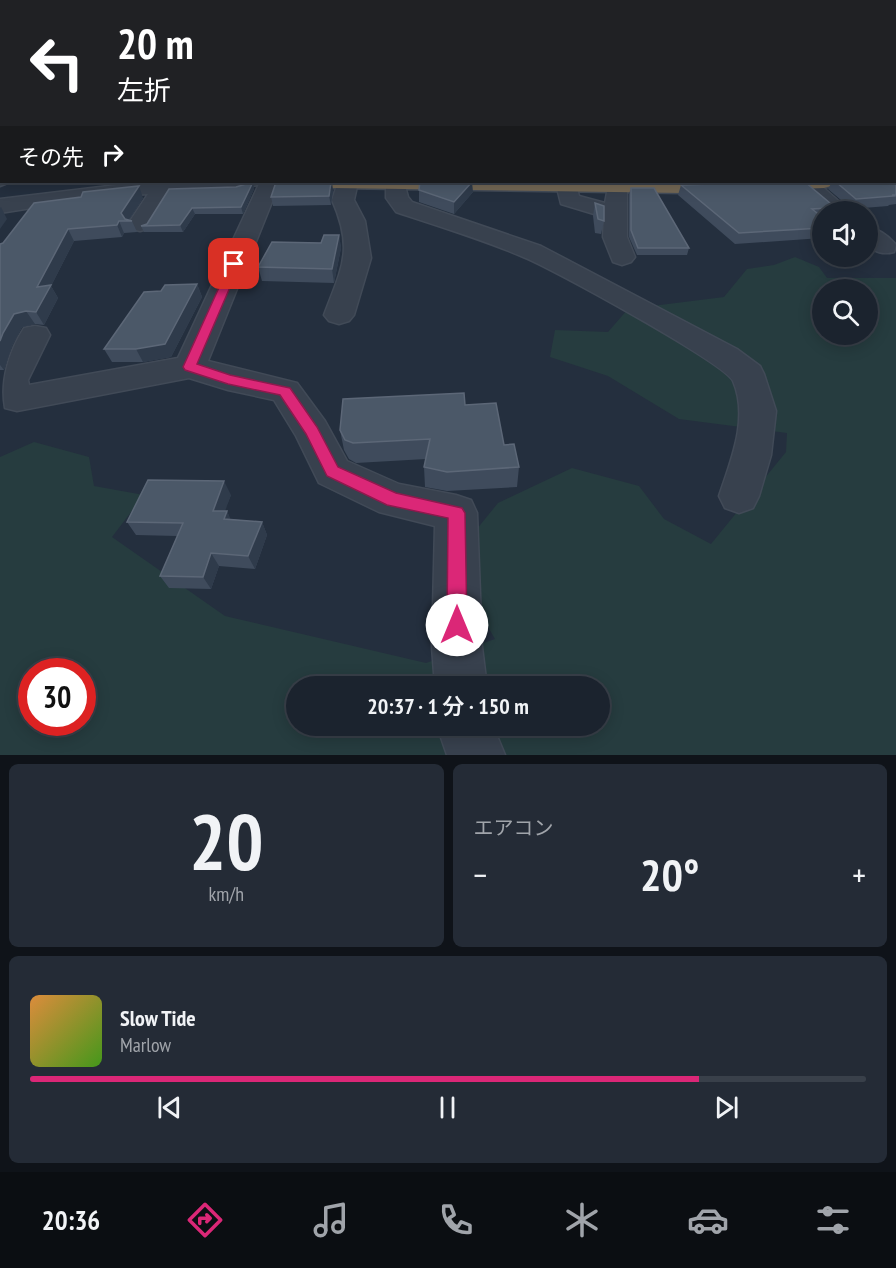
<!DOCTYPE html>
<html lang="ja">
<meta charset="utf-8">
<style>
body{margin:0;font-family:"PT Sans Narrow","Noto Sans JP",sans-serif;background:#242b36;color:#f1f3f6;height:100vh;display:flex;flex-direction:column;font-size:22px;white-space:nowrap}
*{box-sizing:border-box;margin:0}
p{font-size:20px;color:#a0a4aa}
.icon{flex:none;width:33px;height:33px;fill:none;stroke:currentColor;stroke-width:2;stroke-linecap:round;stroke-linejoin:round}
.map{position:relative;height:755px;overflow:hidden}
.panel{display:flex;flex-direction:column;gap:9px;padding:9px;background:#0f1319;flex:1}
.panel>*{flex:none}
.top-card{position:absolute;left:0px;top:0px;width:897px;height:183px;box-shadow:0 3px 15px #0003,0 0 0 2px #39404a;background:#202124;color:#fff;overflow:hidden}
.buttons{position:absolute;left:812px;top:201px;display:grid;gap:12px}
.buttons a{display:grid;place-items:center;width:66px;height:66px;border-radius:50%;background:#1b232e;box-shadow:0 3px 15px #0003,0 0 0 2px #39404a;font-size:30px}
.speed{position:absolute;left:18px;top:658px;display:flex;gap:12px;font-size:30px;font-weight:700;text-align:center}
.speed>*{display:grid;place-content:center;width:78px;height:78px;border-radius:50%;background:#1b232e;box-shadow:0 3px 15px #0003,0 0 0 2px #39404a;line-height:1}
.speed .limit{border:9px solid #d22;background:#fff;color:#111}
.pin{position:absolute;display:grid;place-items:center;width:51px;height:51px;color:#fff;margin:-26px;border-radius:12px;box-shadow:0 3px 9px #0006}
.me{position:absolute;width:66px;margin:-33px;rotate:0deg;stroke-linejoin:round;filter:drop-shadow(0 0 4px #0008)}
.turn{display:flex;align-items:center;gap:21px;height:126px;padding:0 18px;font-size:27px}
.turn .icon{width:78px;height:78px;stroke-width:2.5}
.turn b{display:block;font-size:42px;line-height:51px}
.then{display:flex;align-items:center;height:57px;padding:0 18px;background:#0003;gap:12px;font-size:22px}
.big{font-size:45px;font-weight:600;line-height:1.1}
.panel .tile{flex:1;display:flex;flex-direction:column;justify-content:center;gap:9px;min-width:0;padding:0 21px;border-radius:9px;background:#242b36}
.panel .dial{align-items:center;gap:0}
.dial b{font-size:78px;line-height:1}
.song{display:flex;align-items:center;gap:18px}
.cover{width:72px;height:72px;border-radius:9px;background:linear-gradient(135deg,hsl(30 70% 55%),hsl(100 70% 35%))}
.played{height:6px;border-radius:3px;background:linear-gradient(90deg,#db2777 80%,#39404a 80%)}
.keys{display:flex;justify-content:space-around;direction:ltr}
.heat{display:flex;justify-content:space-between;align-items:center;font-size:33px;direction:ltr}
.panel .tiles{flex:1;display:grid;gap:9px;grid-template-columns:1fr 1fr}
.tile:last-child{grid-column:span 2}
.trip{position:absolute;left:286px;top:676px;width:324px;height:60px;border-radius:30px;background:#1b232e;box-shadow:0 3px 15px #0003,0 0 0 2px #39404a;font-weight:600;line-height:60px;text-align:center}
.menu{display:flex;height:96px;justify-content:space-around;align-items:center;background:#0b0e12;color:#a0a4aa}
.menu .icon{width:42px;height:42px}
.menu .selected{color:#db2777}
.menu b{font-size:27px;color:#f1f3f6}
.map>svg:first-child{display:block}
.green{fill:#263c3f;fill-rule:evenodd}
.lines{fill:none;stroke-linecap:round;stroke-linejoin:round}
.minor-casing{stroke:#414a57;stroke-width:3}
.highway-casing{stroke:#434c59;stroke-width:3}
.minor{fill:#38414e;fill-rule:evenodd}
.highway{fill:#746855;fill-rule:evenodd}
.wall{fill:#3f4b5c}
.shaded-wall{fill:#2f3b4b}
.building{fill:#4b5868;stroke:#5c6777;stroke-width:1.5}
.route{fill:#db2777;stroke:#8e194d;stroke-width:1.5}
</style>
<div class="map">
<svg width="896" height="755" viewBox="0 0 896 755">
<rect width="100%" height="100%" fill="#242f3e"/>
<!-- green -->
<path class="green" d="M795,257L819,267L827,278H896V755H0V457L34,442L89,457L94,486L144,495L112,537L225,616L426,663L495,639L474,603L472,535L498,503L572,468L639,486L664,519L711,544L786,452L787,433L679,419L608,376L550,357L555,330L608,332L628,309L724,297L747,269L774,265ZM822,290H867V334H822ZM32,672H82V723H32ZM297,687H600V726H297Z"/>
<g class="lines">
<defs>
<g id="minor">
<polygon points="0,173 2,182 10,182 0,186"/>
<path d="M142,182H280L208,361L297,383L325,421L347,461L399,484L456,495L471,500L477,513L482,647L487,687H435L432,647L435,526L379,512L319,483L296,436L274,400L228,390L189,378L17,411L5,408C0,381 9,351 24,328L35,326L46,328L50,335L28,380L29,385L178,358L259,184L238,191L170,193L148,229L140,231L132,229L128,224L148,194L95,198L0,213V199Z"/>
<path d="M338,182H358L354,200L365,221L371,258L354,315L349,321L339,324L329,321L324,315C342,267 354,250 332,200Z"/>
<path d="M386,182H404L408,197L412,202L541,246L737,349L760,366L764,374L776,411L771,455L759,496L753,508L739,513L725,508L719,496C731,460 749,418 733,381C726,364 548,266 521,256C481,239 438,226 396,212L386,198Z"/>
<polygon points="557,182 575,182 579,196 605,203 609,182 625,182 627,185 627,237 635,257 631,262 622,265 613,262 603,237 604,217 561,204 556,184"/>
<polygon points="797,182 817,182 851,212 826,212 799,187"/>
<path d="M867,226C878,229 889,236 896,245L894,252C882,255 876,252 867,245Z"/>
<polygon points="437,726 493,726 505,755 447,755"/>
</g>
<polygon id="highway" points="323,182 834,182 831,186 824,188 684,193 333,188 326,186"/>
</defs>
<!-- minor casing -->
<use href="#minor" class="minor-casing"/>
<!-- highway casing -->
<use href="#highway" class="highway-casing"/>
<!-- minor -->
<use href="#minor" class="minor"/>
<!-- highway -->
<use href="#highway" class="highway"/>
</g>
<!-- wall -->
<g class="wall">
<polygon points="896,77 896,204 889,205 888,206 851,209 849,208 847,212 822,212 822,238 735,244 678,195 681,185 830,203 848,206 828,189 832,182 896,182"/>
<polygon points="253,182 254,189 243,214 195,214 183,232 144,232 141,226 236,187"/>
<polygon points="631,188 689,248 687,255 637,255 629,237 629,194"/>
<polygon points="333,190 331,205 273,206 271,197"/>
<polygon points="419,190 473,192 454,214 419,202"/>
<polygon points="143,198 129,220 132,221 137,232 124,233 122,237 74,241 51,286 58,298 44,325 35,324 22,327 12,346 4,370 0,370 0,244"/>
<polygon points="595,203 604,221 601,234 595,233 593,216"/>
<polygon points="339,235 341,248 334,283 262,281 258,267"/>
<polygon points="197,284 202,297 171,357 143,362 112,362 104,349 161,291"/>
<polygon points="465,405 504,445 519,467 517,487 447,491 425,487 424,467 426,459 356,463 349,459 344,450 340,430"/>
<polygon points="231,495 224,511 227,511 230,519 262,522 267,535 255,569 219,566 211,589 169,588 160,576 177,536 136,535 127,522"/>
</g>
<!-- shaded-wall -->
<g class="shaded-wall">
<polygon points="253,182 254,189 243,214 241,207"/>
<polygon points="332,182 333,190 331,205 329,196"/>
<polygon points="472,182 473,192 454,214 454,202"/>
<polygon points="139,186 143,198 128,221 124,221 121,213"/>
<polygon points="1,207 7,219 0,229 0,208"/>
<polygon points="192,208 195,214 183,232 180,225"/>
<polygon points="119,221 124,233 122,237 117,225"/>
<polygon points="68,229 74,241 51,286 58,298 44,325 36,312 37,287"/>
<polygon points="339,235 341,248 334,283 332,269"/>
<polygon points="197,284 202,297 171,357 143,362 136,349"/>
<polygon points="26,311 35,324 22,327 12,346 4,370 0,365 0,341 3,333 14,314"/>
<polygon points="224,481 231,495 220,525 213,511"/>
<polygon points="227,511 233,525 224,519"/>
<polygon points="262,522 267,535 255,569 248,556"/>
<polygon points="211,553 219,566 211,589 203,577"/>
</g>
<!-- building -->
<g class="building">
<polygon points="0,77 2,77 2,97 0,97 1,84 0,84"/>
<polygon points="896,149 896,195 892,195 894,196 856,199 836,182 896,182"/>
<polygon points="253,182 241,207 192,208 180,225 141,226 147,224 169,189 236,187"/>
<polygon points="276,182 331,182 329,196 271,197"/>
<polygon points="420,182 472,182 454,202 419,190"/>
<polygon points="784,182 805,182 830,203 844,204 850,207 812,209 822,217 822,228 739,233 681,185"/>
<polygon points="139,186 121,213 125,219 132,221 119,221 117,225 68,229 37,287 51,285 36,312 26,311 14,314 3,333 0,341 0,244 3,243 34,203 81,197 83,192"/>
<polygon points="631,188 654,188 689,248 638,248 631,230"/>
<polygon points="595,203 604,206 604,221 598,219"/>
<polygon points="324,235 339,235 332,269 258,267 272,242 321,243"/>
<polygon points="197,284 165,344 136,349 104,349 144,292 161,291 165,285"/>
<polygon points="464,393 465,405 496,403 504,445 514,444 519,467 447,472 424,467 430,439 353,443 345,440 340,430 343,399"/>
<polygon points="148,480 224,481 213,511 227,511 224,519 262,522 248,556 211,553 203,577 160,576 183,523 127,522"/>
</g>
<!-- sky -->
<linearGradient id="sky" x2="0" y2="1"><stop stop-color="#141a22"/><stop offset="0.42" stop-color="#3f4d63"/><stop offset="1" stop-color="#3f4d63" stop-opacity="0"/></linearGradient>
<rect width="896" height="183" fill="url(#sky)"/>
<!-- route -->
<polygon class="route" points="231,261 234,261 240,264 197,364 230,375 290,388 317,427 338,467 396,493 462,508 465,513 467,625 464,632 457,635 450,632 447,625 448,518 387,505 327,476 306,434 280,395 228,384 185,370 183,367"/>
</svg>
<div class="buttons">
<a><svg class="icon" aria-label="sound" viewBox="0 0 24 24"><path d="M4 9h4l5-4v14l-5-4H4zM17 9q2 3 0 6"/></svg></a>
<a><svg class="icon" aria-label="search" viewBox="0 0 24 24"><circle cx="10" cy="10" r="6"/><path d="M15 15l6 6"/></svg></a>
</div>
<div class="speed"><div class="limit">30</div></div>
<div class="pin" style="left:234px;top:264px;background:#d93025"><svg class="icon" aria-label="arrive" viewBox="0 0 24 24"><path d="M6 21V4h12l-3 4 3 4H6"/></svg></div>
<svg class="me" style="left:457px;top:625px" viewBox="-20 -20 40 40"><circle r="19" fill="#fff"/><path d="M0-13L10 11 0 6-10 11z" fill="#db2777"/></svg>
<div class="trip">20:37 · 1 分 · 150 m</div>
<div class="top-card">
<div class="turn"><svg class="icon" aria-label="left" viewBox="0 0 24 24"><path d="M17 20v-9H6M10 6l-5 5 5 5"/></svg><div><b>20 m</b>左折</div></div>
<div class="then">その先<svg class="icon" aria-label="right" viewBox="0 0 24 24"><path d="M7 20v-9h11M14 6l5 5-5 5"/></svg></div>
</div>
</div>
<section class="panel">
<div class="tiles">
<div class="tile dial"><b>20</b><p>km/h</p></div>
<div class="tile"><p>エアコン</p>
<div class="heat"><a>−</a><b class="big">20°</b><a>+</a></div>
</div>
<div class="tile">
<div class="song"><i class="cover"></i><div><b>Slow Tide</b><p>Marlow</p></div></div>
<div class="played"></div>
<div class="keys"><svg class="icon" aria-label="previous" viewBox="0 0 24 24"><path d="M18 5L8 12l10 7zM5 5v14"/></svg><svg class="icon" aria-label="pause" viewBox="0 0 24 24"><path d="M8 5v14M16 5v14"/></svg><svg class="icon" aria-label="next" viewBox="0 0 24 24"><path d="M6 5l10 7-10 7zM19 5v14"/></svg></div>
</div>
</div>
</section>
<nav class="menu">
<b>20:36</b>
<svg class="icon selected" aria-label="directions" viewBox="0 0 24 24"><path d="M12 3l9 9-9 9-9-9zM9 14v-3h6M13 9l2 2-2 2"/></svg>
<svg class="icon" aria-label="music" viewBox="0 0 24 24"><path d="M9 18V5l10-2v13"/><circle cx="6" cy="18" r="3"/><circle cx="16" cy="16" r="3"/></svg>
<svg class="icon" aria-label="phone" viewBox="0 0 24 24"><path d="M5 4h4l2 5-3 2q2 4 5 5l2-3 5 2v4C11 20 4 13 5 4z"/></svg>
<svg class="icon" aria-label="climate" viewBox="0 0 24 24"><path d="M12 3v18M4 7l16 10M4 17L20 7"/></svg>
<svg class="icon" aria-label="car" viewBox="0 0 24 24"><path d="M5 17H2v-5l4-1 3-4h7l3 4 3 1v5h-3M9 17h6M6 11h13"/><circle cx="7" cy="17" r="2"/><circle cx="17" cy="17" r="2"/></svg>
<svg class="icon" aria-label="filters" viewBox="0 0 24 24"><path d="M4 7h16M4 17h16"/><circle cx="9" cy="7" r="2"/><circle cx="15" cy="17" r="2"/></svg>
</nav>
